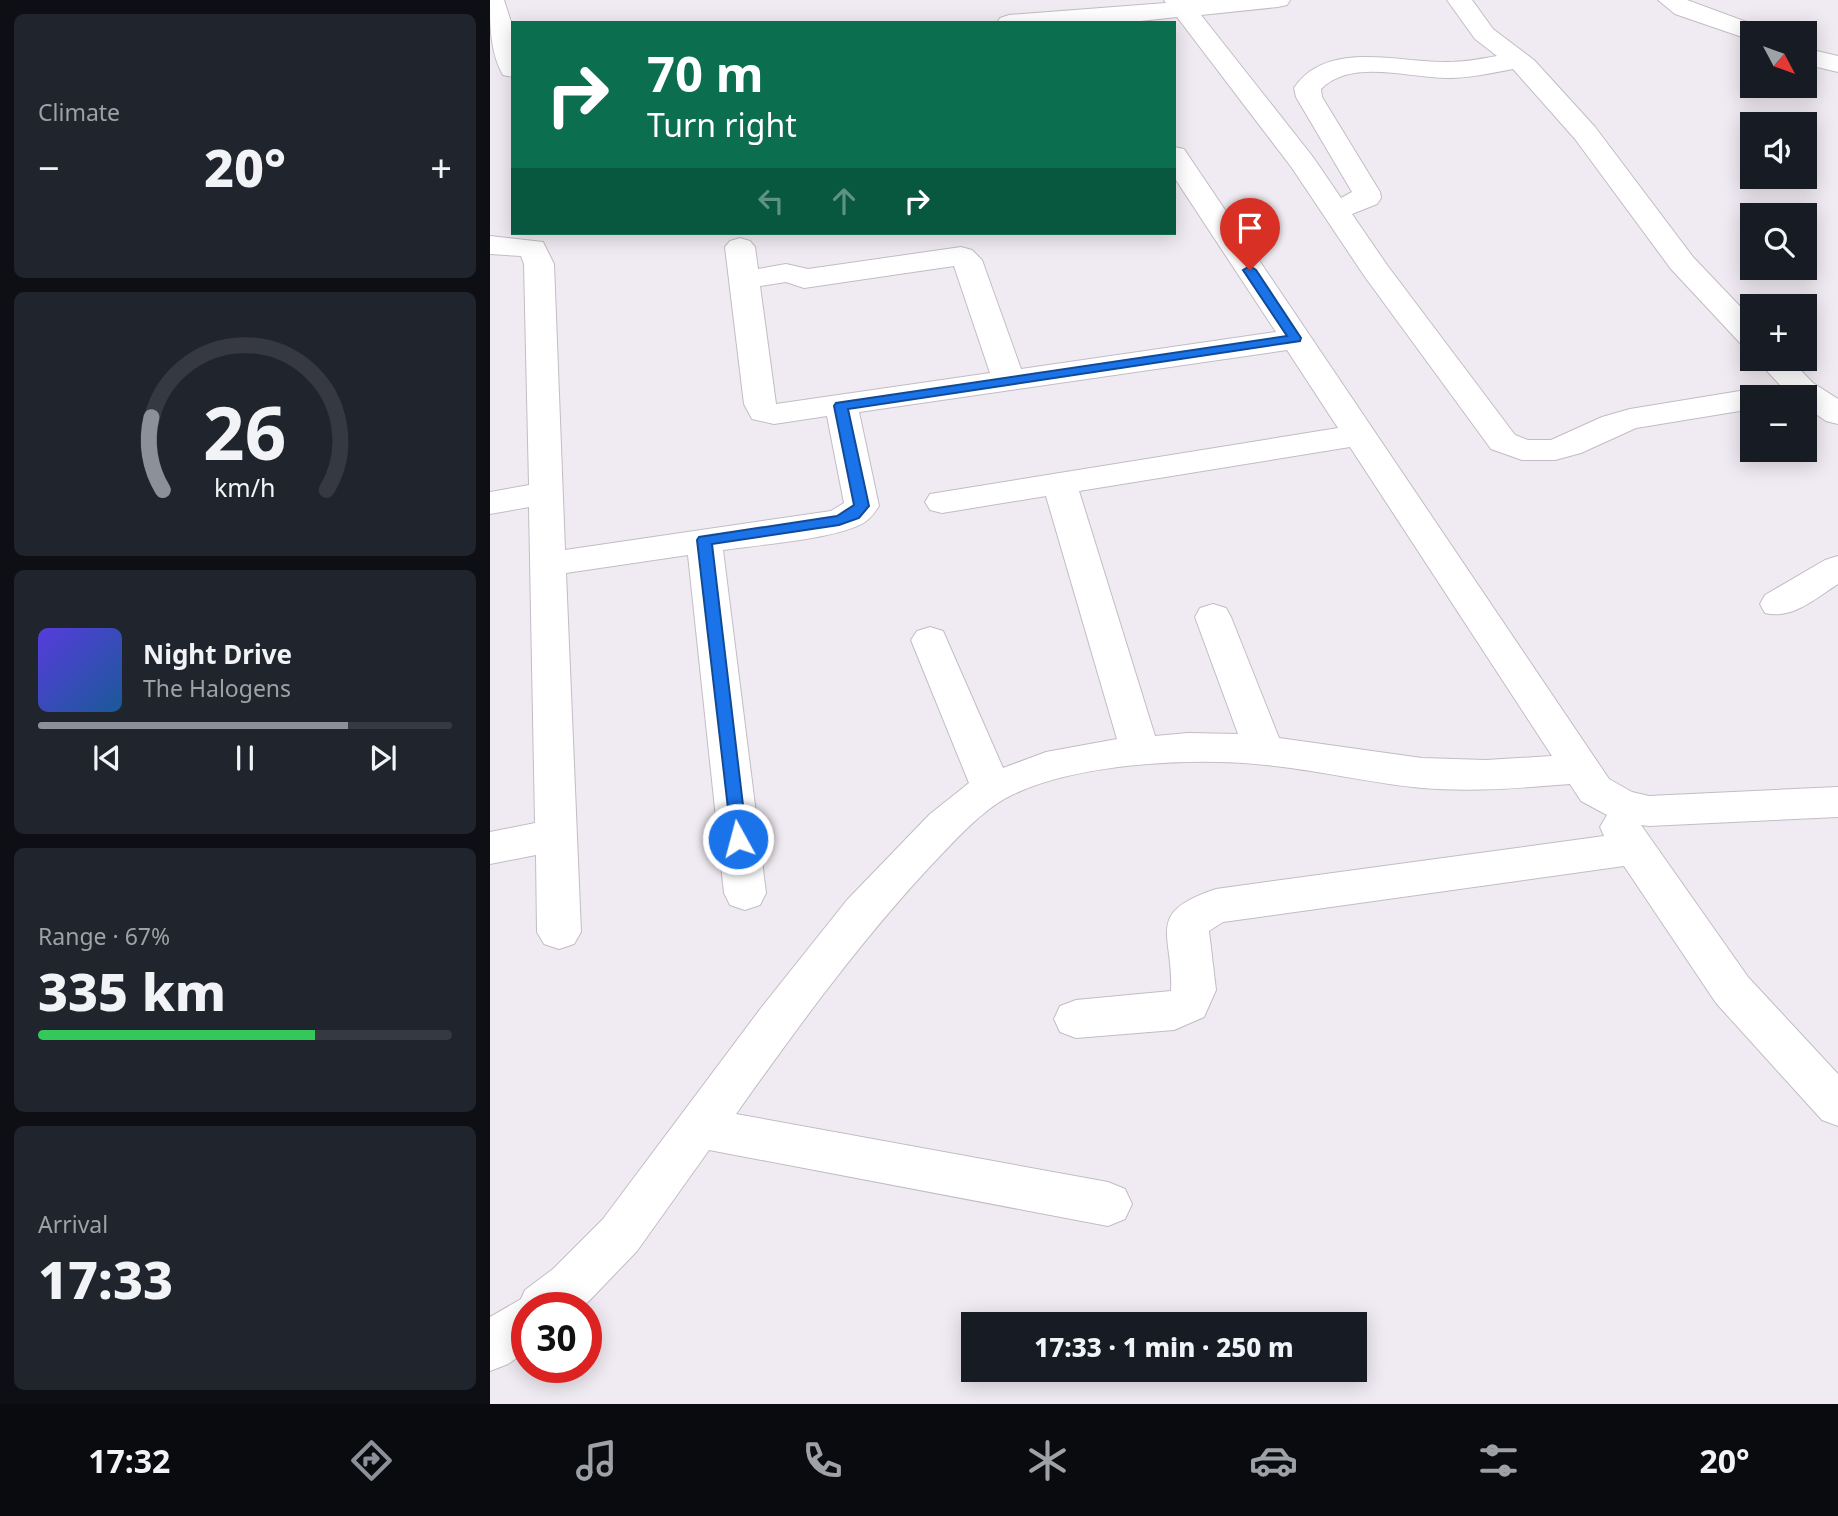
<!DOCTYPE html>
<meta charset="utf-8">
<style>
body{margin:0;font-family:"Noto Sans",sans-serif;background:#20242c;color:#f1f3f6;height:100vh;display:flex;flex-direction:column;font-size:26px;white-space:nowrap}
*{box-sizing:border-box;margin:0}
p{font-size:23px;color:#9ea1a6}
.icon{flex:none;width:38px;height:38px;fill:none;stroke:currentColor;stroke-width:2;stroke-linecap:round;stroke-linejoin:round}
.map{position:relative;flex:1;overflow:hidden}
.side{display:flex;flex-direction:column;gap:14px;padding:14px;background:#0d0f14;width:490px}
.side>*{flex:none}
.hud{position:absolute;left:21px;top:21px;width:665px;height:214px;border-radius:0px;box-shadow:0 4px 18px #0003;background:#0b6e4f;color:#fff;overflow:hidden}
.needle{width:46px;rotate:131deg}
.tools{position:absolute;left:1250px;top:21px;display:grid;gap:14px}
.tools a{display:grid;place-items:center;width:77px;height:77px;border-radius:0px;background:#171b24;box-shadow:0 4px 18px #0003;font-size:35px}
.speed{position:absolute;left:21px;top:1292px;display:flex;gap:14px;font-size:35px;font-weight:700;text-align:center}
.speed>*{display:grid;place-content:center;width:91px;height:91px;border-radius:50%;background:#171b24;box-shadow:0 4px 18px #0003;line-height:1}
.speed .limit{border:10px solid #d22;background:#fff;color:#111}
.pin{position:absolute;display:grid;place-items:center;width:60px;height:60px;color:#fff;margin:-72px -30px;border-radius:50% 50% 50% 0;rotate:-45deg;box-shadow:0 0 7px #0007}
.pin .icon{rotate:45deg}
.me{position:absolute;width:77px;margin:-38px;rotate:353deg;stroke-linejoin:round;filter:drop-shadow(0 0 5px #0008)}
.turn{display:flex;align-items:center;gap:24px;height:147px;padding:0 21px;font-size:32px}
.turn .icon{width:91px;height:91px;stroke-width:2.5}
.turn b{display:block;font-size:49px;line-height:60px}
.lanes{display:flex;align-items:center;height:66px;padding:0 21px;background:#0003;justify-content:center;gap:35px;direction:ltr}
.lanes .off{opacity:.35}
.big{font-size:52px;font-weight:800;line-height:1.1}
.side .widget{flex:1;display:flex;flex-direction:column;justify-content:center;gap:10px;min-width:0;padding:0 24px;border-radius:10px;background:#20242c}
.side .dial{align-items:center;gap:0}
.dial svg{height:182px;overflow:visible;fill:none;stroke:#363941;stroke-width:7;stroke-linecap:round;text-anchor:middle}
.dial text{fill:#f1f3f6;stroke:none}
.song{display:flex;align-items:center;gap:21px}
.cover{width:84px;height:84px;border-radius:10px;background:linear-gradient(135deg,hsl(250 70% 55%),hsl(210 70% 35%))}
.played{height:7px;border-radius:4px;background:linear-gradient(90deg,#8c9099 75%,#363941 75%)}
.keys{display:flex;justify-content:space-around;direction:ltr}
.heat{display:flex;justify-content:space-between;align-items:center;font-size:38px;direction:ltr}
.charge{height:10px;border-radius:5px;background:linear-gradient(90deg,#34c759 67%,#363941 0)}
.trip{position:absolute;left:471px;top:1312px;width:406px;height:70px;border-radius:0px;background:#171b24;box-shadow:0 4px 18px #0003;font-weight:800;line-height:70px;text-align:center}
.dock{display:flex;height:112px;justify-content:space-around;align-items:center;background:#090b0e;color:#9ea1a6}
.dock .icon{width:49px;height:49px}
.dock .active{color:#8c9099}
.dock b{font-size:32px;color:#f1f3f6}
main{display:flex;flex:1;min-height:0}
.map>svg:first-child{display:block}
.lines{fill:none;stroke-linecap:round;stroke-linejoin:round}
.minor-casing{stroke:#c2bcc4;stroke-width:2}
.minor{fill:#fff;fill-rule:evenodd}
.route{fill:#1a73e8;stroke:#114b97;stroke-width:2}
</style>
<main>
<section class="side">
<div class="widget"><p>Climate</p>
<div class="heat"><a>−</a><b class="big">20°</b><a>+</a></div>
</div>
<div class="widget dial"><svg viewBox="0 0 100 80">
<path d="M14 69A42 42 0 1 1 86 69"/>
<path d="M14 69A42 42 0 0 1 9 37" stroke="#8c9099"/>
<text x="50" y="56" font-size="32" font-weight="700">26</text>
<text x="50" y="72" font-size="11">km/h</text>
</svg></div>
<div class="widget">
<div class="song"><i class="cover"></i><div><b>Night Drive</b><p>The Halogens</p></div></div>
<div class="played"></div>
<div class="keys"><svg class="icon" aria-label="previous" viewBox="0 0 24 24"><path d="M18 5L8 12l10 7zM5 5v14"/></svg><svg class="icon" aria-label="pause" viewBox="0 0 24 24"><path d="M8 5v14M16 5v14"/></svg><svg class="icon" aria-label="next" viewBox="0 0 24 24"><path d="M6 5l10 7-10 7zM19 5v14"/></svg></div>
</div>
<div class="widget"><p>Range · 67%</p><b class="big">335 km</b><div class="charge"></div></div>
<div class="widget"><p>Arrival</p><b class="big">17:33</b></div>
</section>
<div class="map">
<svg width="1348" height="1404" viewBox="0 0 1348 1404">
<rect width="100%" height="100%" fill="#f0ebf2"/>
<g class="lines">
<defs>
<g id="minor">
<path d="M0,0H14L23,28V77L13,75C0,53 0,24 0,0Z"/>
<path d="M674,0H800L797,5L788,7L711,15L823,157L851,198L862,192L806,97L804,88C837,39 909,63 958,62C974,62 991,59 1007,56L985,39L957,0H982L1003,29L1044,60L1105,127L1203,257L1262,319V346L1251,344L1181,269L1085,139L1023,69C1002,73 980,78 958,78C919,78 861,58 831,89L832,97L890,192L891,198L887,204L862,214L897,265L1025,435L1038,440H1061L1112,417L1140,409L1262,389L1274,392L1277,397H1262V409L1146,428L1091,453L1065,460H1032L1001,449L875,277L802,168L687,17L632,23H507L510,18L519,15L676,3Z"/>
<polygon points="1168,0 1197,0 1273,28 1277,33 1262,33 1262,40 1255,38 1185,14"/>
<polygon points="1314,48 1348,56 1348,72 1314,64"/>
<path d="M684,147L694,149L698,155L1119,779L1142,792L1159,796L1348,787V817L1159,826L1151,825L1258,977L1348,1074V1126L1332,1120L1226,1003L1134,866L733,922L719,931L726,990L714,1017L684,1030L586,1038L570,1032L564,1019L570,1006L586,1000L681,991C684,934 653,913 726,889L1114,836L1110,827L1117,815L1091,801L1080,784C1031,788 982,792 932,788C880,783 828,770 776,765C702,757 582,763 516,798C486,815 458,848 434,873C365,948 305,1031 246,1114L618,1182L635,1189L642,1204L635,1219L618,1226L219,1150L147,1251L99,1301L91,1307H37V1351L18,1364L0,1371V1317L31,1299L35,1290L63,1269L113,1219L271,1008L357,900L440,814L479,783L421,640L427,631L440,627L453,631L513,768L556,752L627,739L556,496L452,513L440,510L435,502L440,494L848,428L797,350L369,412L389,506C385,512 381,518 375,522C349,539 266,545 233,550L276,893L270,905L255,910L240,905L234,893L198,555L76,573L91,932L84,944L69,949L54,944L47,932L46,855L0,864V832L45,823L39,507L0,514V492L39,485L34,264L31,256L0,254V236L53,242L64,264L75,550L341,511L354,503L337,416L284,424L262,419L254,404L235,247L240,241L250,238L260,241L265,247L268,269L296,264L318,269L471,247L482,250L492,260L531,369L786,332L684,177ZM464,266L500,373L286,404L270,286L296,282L314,288ZM860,447L1062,756L996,760L932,758L789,738L741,617L736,608L723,604L710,608L705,617L748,734L698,733L665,736L589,491Z"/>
<polygon points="1266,359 1300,359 1323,383 1348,399 1348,424 1336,421 1314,406 1314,397 1301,397"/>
<path d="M1348,556V584C1326,598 1302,620 1275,613L1270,604L1275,595L1335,560Z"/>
</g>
</defs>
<!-- minor casing -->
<use href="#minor" class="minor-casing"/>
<!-- minor -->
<use href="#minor" class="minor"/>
</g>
<!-- route -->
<polygon class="route" points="760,266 766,270 811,338 810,341 358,409 379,506 369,518 349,525 222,544 257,839 254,843 242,843 207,540 209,537 347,516 364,505 344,406 346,403 797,336 753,270"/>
</svg>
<div class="tools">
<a><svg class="needle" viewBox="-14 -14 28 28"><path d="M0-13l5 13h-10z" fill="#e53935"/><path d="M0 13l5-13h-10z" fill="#9ea1a6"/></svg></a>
<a><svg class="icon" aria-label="sound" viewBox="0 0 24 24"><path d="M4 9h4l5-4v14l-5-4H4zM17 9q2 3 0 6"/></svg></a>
<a><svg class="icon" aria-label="search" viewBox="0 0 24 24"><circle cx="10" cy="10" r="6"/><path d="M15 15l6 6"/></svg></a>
<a>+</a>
<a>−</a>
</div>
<div class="speed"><div class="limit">30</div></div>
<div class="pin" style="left:760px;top:270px;background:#d93025"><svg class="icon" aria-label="arrive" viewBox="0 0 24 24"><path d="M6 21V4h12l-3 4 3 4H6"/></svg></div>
<svg class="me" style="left:248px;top:839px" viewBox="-20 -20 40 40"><circle r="17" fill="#1a73e8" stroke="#fff" stroke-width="3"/><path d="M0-11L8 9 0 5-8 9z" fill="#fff"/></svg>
<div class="trip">17:33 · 1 min · 250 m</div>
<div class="hud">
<div class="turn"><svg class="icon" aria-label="right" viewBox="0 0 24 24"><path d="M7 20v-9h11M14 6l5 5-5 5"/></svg><div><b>70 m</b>Turn right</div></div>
<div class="lanes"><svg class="icon off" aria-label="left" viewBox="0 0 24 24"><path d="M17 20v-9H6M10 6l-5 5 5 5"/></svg><svg class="icon off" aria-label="ahead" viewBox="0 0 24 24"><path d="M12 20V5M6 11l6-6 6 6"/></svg><svg class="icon" aria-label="right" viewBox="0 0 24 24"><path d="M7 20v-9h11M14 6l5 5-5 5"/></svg></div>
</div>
</div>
</main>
<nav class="dock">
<b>17:32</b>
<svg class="icon active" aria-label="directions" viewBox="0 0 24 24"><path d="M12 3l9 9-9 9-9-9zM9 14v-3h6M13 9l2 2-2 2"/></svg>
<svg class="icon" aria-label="music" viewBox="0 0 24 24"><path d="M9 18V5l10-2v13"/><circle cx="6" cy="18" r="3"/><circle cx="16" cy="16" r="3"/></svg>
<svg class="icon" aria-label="phone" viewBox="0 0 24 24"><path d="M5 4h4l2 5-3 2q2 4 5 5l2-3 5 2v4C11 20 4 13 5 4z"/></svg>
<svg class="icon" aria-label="climate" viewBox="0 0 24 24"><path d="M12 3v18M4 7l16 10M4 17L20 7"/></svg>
<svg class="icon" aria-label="car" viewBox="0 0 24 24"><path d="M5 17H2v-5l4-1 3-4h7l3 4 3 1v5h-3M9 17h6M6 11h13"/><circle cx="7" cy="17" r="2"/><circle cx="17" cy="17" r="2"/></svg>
<svg class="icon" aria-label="filters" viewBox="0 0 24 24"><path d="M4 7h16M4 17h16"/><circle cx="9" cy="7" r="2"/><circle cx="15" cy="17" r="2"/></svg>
<b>20°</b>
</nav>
